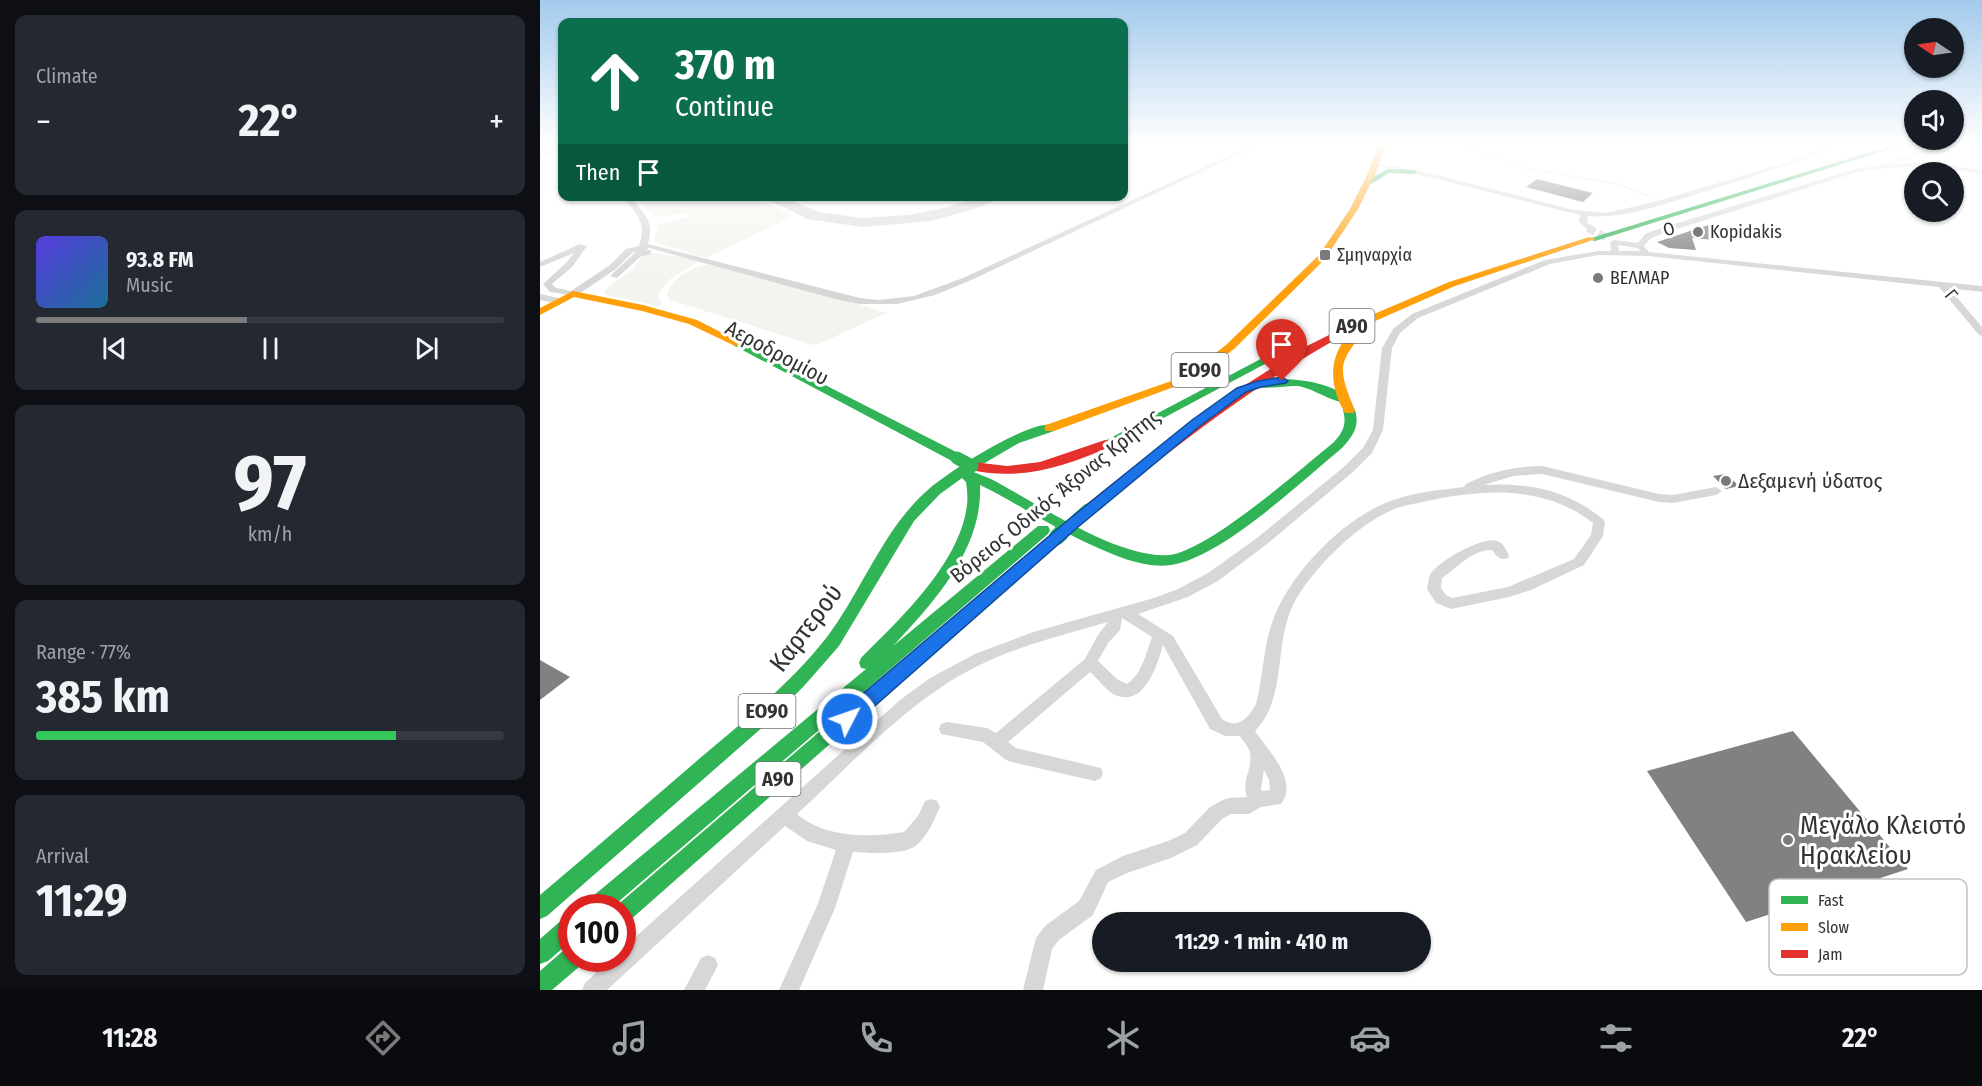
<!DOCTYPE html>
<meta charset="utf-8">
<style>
body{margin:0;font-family:"Fira Sans Condensed",sans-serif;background:#242831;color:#f1f3f6;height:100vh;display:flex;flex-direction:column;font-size:22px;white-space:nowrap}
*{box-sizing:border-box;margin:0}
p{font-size:20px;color:#9ea1a6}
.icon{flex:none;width:33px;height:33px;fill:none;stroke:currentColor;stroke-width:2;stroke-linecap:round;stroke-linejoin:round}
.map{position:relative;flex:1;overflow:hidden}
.sheet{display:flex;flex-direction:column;gap:15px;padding:15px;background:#0d0f14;width:540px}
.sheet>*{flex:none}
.top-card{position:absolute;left:18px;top:18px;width:570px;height:183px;border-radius:12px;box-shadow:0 2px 4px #0004;background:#0b6e4f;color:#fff;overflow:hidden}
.needle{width:39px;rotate:283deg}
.controls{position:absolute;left:1364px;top:18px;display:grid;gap:12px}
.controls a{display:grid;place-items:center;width:60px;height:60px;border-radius:50%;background:#171b24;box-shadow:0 2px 4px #0004;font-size:30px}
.speed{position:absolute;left:18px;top:894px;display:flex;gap:12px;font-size:30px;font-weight:700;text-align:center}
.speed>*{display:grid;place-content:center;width:78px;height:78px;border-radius:50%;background:#171b24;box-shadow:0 2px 4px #0004;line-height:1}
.speed .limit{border:9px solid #d22;background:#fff;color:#111}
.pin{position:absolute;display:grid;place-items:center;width:51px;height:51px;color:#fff;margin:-62px -26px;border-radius:50% 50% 50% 0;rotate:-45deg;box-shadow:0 0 6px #0007}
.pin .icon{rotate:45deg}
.me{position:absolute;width:66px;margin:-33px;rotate:49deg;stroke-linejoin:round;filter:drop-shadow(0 0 4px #0008)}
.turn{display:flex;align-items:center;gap:21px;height:126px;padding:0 18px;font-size:27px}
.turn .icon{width:78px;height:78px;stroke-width:2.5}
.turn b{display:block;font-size:42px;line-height:51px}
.then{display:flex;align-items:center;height:57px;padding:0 18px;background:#0003;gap:12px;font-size:22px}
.big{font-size:45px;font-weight:700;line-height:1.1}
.sheet .widget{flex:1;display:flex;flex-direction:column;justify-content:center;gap:9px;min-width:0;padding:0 21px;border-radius:12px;background:#242831}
.sheet .dial{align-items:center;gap:0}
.dial b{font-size:78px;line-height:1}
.song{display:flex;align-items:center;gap:18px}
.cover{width:72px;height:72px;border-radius:9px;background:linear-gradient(135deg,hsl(250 70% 55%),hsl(200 70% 35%))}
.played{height:6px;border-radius:3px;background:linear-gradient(90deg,#7a7a7a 45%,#363941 45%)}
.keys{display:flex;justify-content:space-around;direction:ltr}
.heat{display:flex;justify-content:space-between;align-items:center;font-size:33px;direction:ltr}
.charge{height:9px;border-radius:4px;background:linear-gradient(90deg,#34c759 77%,#363941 0)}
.trip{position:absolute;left:552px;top:912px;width:339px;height:60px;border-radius:30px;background:#171b24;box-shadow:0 2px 4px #0004;font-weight:700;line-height:60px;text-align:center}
.tab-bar{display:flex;height:96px;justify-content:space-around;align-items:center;background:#090b0e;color:#9ea1a6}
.tab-bar .icon{width:42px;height:42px}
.tab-bar .selected{color:#7a7a7a}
.tab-bar b{font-size:27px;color:#f1f3f6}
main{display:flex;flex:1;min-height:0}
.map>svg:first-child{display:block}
.green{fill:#f1f5ed}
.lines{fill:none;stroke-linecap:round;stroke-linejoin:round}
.stream{stroke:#ddebf3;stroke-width:1.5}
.taxiway{fill:#dedede;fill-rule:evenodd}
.building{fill:#818181}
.street-tunnel{stroke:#d6d6d6;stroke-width:8;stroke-dasharray:8 4;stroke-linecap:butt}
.street{fill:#d7d7d7;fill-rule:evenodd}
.fast{fill:#30b455;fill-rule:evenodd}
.slow{fill:#ff9f0a;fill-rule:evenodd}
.jam{fill:#e5322d;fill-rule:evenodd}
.fast-bridge-far1{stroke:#30b455;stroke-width:13}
.fast-bridge{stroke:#30b455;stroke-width:16}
.route{fill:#1a73e8;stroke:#114b97;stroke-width:1.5}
.poi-dot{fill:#7a7a7a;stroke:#fff;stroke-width:2}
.labels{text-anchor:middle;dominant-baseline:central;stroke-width:6;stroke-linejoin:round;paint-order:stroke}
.far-street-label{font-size:18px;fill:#333;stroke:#fff}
.far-poi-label{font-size:18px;fill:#333;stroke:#fff;text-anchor:start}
.shield{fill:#fff;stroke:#707070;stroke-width:1.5}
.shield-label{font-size:20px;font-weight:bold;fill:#333}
.street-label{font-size:21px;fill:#333;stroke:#fff}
.poi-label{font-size:21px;fill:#333;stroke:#fff;text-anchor:start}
.near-street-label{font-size:26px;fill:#333;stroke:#fff}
.near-poi-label{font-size:26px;fill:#333;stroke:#fff;text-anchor:start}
.key{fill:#fff;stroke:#c2c2c2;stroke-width:1.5}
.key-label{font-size:16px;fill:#333}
</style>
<main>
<section class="sheet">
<div class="widget"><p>Climate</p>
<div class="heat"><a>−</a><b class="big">22°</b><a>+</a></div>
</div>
<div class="widget">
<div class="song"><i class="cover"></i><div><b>93.8 FM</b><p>Music</p></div></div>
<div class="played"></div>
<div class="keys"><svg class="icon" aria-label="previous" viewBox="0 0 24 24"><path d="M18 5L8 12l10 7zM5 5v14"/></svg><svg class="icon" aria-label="pause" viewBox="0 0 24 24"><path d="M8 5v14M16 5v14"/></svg><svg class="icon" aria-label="next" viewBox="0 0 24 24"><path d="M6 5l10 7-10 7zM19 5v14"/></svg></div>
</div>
<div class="widget dial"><b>97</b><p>km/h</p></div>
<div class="widget"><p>Range · 77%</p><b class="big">385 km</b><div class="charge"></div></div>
<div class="widget"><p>Arrival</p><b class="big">11:29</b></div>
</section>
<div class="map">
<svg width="1442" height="990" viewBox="0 0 1442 990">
<rect width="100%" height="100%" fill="#fff"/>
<!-- green -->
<g class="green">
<polygon points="93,197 211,197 254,216 166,258 114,242 118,225 149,217 149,213 115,217"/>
<polygon points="114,253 153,259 157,262 129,280 119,293 118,298 122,303 118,306 63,294 67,288 93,269 103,255"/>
<path d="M170,264L319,304L346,313L281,343L273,345L130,300L127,294C132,276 153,268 170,264Z"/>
</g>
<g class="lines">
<!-- stream -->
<polyline class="stream" points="919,144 984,168 1077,184 1108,196"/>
<!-- taxiway -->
<g class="taxiway">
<polygon points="16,144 22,144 22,150 0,158 0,149"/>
<polygon points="221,196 241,196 278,212 323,218 368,215 408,207 440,196 462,196 440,207 391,221 323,227 267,219"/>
</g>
</g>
<!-- building -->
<g class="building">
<polygon points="997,179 1053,193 1043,202 986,187"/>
<polygon points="1168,225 1174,240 1152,238 1156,250 1129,248 1117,242"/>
<polygon points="1186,474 1199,486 1186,489 1173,476"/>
<polygon points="0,660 30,677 0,700"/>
<polygon points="1253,731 1368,869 1206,922 1107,771"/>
</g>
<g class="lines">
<!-- street-tunnel -->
<polyline class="street-tunnel" points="1048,228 1069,239"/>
<!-- street -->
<g class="street">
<path d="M714,144H721L429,281L395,295L357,304H320L299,300L109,248L106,250H111V254L100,257L77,278L70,276L97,251L92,253L76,269L36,296L10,292L3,284L26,263L34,253L0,267V262L40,244L47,246L32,267L12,284L16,288L31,291L70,265L86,249L99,246C107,221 97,216 83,196H90C104,214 115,220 108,244L320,298L339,300L374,296L423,278Z"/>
<path d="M1404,144H1412L1356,163H1395L1442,170V174C1400,167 1360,164 1318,172L1124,233L1111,238L1104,246L1109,252L1442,286V292L1409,288L1442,327V336L1439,335L1399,287L1108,256L1058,255L1010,264L878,318L860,333L852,348L843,430L832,453L813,472L727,544L678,581L648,597L598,614L633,636L682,719C697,730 709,718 716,704C723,677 723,649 732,623C747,577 799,523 843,504C867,493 898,490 924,487L926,484C950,472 975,466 1002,466L1119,494L1133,495L1176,487L1182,491L1176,495L1133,503L1119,502L1002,474L973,476L944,485C989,482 1028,491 1063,519L1065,522L1063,536L1044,565L991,590L969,597L911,609L896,603L887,589C888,585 888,579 890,575C897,562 942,536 957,541C963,542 966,550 969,555L968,558C959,561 957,556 952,550C933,549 917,568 902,578L901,588L906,595L912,598L968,587L1034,559L1051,535L1053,523C1005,485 944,489 887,501C876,504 863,505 852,510C817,525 772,569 754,603C733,643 748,697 715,731C728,750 759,781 741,804L721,807L709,814H691L682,819L657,845L631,858L587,873L568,882L553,915L519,940L512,949L503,990H483L496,938L505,926L539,901L556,870L583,856L628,841L645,833L670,807L683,800L689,798L707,797C701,781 713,769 710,753C709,747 703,741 700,736H685L670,729L623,645C617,667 602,713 570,692C563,686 557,678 550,672L468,742L476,748L561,768L563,773L561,778L555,781L472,762L466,760L443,742L401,734L399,729L401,724L407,722L447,728L456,733L545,659L558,635L568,622C527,634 485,644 446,662C373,695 315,761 257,814C285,838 329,838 364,832L378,816L385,801L391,799L397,801L400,807C394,820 387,838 374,847C361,855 328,853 313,852L295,908L259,990H239L277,906L296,850L267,841L245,826L67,990H42L45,983L72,958H82V949L360,700L390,678L435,654L493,632L614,598L638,589L668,573L717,538L805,466L823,448L833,430L842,348L853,329L872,314L1005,260L1058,251H1071L1070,242L1074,240L1098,243L1105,234L1118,229L1315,169L1356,163L1353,161L1354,160ZM1078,245L1097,248L1101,251H1079ZM582,618L612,637C606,653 602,674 587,684L577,679L558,661L568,643L580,630ZM724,770L729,780L730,790L722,791L721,789Z"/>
<path d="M1285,147L1287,148V150C1245,167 1203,180 1160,193C1124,204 1085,219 1048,216L1047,222L1052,228L1048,230L1039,222L1040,215L889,177L832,165L835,163L889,173L1034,210L1066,213L1114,202L1242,164Z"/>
<polygon points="0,294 23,299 24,301 20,304 0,300"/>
<polygon points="168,955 175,958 178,965 165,990 144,990 161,958"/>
</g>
<!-- fast -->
<g class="fast">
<polygon points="1356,144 1366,144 1055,241 1048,239"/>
<polygon points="848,169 874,170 878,172 874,174 849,173 831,184 824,182"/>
<polygon points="197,340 422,455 423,458 422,461 412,461 193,345 193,341"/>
<polygon points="734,352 738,353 738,357 569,447 565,448 559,444"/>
<path d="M739,379C762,379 793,383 810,400L808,402C796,405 773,388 758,386C746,385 717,391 710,385L716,382Z"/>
<path d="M809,406L815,410C820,426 813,436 802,448C762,481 681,558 631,565C607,569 578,557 556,547C516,530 479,504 440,485C443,549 394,602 353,646L498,526H508L510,530L508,534L71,908H44L47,901L326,669L321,668L319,663L321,658C361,618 420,563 427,505C428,498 427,489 426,482L422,478L400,494L374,521L299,646L264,686L224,726L7,916L0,919V895C53,850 106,805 159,759C204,721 251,683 287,637C323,589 344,527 390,488C410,471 490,419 514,425L516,428L514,431L479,443L431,471L451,479C497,503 577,559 629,555C668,551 761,469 794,442C803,432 807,424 803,410Z"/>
<polygon points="487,557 492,558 494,562 492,566 89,921 82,924 82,908 75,907 482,558"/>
<polygon points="32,916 32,940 8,961 0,964 0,939 24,918"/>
<polygon points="32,947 32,958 43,958 40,966 12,990 0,990 0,971 24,950"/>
</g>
<!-- slow -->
<g class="slow">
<polygon points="838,144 846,144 836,173 818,209 785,259 694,349 664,372 642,384 514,431 506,431 504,428 506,425 634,380 656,368 686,345 779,255 810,209 828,173"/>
<path d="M1049,237L1056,239L915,286L826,325L828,327C799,362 796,366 815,410L813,413H805C788,384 788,354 813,330L803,334L798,331L799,329L909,282Z"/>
<polygon points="33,291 103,305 157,320 202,343 197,346 193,345 149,324 102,311 34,297 0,315 0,308"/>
</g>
<!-- jam -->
<g class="jam">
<path d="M803,328L808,331L807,333C715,384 634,447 553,513H543L541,510L543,507L635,434L699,389L765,347Z"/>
<path d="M565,440L569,441L571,444L569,447C525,467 477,482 428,469L427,466L433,462L467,466L500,462Z"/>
</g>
<!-- fast-bridge-far1 -->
<g class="fast-bridge-far1">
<polyline points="417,458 432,466"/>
<polyline points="520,535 548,510"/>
</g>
<!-- fast-bridge -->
<polyline class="fast-bridge" points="517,537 521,533"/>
</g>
<!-- sky -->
<linearGradient id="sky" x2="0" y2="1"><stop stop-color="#a3caec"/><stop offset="0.51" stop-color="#fff"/><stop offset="1" stop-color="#fff" stop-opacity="0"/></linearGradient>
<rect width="1442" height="282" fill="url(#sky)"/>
<!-- route -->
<polygon class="route" points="742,377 748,381 746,383 721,387 706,392 660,426 538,527 313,725 307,727 300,725 298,719 300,713 528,520 652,420 697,388 718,381"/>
<!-- markers -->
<g class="poi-dot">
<circle cx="1158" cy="232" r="6"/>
<rect x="779" y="249" width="12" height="12" rx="3"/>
<circle cx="1058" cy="278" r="6"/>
<circle cx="1186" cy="481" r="6"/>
<circle cx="1248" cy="840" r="6"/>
</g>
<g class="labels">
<!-- far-street labels -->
<g class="far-street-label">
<text transform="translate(1129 229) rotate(-17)">Ο</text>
<text transform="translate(1411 295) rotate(51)">Γ</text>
</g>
<!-- far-poi labels -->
<g class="far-poi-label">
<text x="1170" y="232">Kopidakis</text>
<text x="797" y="255">Σμηναρχία</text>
<text x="1070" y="278">ΒΕΛΜΑΡ</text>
</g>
<!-- shield labels -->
<g class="shield">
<rect x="789.5" y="309" width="45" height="34" rx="4.5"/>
<rect x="631.5" y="353" width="57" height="34" rx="4.5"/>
<rect x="198.5" y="694" width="57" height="34" rx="4.5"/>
<rect x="215.5" y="762" width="45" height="34" rx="4.5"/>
</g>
<g class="shield-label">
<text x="812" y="326">Α90</text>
<text x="660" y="370">ΕΟ90</text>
<text x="227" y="711">ΕΟ90</text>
<text x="238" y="779">Α90</text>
</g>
<!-- street labels -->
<g class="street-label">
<text transform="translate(237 353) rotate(28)">Αεροδρομίου</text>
<text transform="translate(515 496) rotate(-39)">Βόρειος Οδικός Άξονας Κρήτης</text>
</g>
<!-- poi labels -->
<g class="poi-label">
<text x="1198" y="481">Δεξαμενή ύδατος</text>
</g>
<!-- near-street labels -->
<g class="near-street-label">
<text transform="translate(266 628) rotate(-53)">Καρτερού</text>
</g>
<!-- near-poi labels -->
<g class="near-poi-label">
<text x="1260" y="825">Μεγάλο Κλειστό<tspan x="1260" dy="30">Ηρακλείου</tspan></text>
</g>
</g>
<!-- legend -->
<rect x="1229" y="879" width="198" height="96" rx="9" class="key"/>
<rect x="1241" y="896" width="27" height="8" fill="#30b455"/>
<rect x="1241" y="923" width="27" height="8" fill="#ff9f0a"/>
<rect x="1241" y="950" width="27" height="8" fill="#e5322d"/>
<g class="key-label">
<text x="1278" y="906">Fast</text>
<text x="1278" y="933">Slow</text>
<text x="1278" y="960">Jam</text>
</g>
</svg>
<div class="controls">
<a><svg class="needle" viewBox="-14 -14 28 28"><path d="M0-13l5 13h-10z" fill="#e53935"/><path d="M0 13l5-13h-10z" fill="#9ea1a6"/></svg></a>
<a><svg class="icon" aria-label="sound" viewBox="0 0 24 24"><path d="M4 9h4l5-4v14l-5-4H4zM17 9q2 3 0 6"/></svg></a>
<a><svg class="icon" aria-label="search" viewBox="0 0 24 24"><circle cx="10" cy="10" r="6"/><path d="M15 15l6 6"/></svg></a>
</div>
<div class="speed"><div class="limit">100</div></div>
<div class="pin" style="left:742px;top:381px;background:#d93025"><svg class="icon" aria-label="arrive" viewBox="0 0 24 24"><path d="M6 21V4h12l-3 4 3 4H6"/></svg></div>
<svg class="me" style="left:307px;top:719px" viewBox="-20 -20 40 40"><circle r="17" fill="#1a73e8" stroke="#fff" stroke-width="3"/><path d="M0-11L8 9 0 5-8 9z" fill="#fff"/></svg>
<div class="trip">11:29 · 1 min · 410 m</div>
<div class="top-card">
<div class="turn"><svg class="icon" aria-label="ahead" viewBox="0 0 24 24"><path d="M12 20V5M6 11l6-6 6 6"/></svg><div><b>370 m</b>Continue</div></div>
<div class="then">Then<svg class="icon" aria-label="arrive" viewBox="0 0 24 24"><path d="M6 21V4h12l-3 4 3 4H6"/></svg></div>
</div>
</div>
</main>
<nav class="tab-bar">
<b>11:28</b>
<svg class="icon selected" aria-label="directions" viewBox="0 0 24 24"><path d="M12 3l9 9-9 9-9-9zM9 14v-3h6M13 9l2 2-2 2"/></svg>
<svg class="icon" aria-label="music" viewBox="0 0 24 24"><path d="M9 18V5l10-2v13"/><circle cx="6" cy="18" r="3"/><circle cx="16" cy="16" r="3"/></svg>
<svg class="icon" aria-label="phone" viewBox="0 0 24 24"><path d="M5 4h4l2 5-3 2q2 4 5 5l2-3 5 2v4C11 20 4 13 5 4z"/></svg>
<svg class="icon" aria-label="climate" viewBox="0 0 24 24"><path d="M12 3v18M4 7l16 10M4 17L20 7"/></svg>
<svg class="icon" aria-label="car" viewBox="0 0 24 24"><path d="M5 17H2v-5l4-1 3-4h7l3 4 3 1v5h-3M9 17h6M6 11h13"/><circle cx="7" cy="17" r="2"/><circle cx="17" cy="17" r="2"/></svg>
<svg class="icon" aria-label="filters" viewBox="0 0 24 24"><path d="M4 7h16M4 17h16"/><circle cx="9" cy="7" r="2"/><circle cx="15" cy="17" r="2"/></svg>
<b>22°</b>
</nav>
